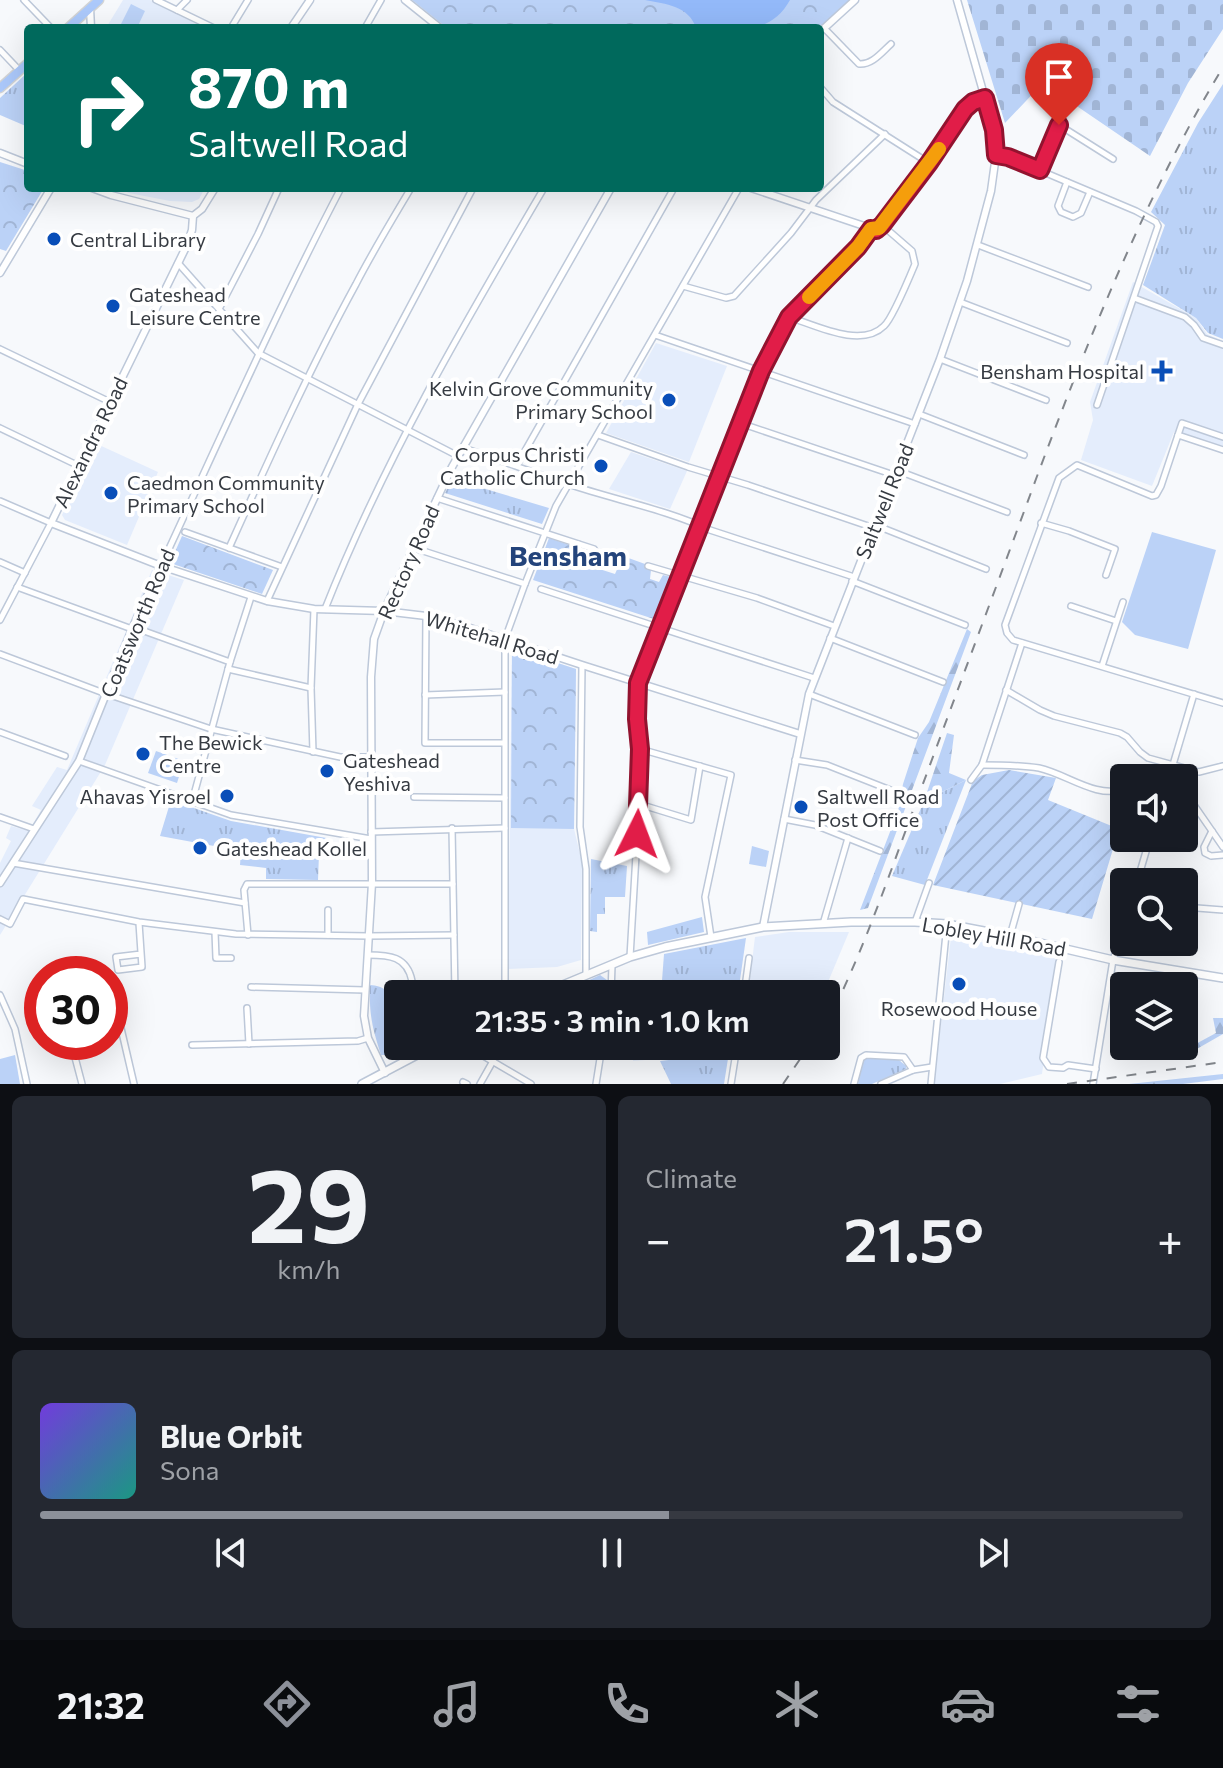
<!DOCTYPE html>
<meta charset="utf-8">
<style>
body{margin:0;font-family:Commissioner,sans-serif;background:#242831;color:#f1f3f6;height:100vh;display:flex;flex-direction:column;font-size:30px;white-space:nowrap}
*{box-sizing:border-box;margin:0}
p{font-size:26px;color:#9ea1a6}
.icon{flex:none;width:44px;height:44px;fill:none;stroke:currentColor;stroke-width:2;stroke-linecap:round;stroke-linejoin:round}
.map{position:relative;height:1084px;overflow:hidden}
.panel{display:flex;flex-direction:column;gap:12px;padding:12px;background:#0d0f14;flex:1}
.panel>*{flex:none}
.top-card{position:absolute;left:24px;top:24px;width:800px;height:168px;border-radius:8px;box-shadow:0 8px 32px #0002;background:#00695c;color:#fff;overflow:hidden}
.controls{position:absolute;left:1110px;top:764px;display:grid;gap:16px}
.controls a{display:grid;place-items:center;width:88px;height:88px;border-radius:8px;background:#171b24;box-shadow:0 8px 32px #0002;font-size:40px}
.speed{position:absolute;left:24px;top:956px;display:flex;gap:16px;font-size:40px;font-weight:700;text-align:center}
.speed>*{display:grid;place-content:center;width:104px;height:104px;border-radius:50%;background:#171b24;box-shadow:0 8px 32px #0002;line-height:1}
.speed .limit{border:12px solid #d22;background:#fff;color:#111}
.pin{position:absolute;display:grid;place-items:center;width:68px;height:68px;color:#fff;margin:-82px -34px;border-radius:50% 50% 50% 0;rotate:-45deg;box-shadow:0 0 8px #0007}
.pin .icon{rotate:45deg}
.me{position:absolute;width:88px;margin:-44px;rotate:3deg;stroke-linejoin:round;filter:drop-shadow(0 0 6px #0008)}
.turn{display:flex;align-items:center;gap:28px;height:168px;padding:0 32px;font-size:36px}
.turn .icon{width:104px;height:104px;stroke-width:2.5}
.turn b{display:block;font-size:56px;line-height:68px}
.big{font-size:60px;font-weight:600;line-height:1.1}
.panel .tile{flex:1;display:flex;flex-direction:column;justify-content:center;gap:12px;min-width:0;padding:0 28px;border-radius:12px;background:#242831}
.panel .dial{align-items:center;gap:0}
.dial b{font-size:104px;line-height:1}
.song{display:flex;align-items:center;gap:24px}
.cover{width:96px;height:96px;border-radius:12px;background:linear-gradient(135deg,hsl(260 70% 55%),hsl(170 70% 35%))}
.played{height:8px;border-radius:4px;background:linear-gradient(90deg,#8c9099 55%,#363941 55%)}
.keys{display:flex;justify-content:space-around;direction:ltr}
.heat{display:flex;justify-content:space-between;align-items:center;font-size:44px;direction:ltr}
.panel .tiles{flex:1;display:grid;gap:12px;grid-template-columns:1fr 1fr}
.tile:last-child{grid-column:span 2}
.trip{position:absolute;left:384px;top:980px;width:456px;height:80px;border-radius:8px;background:#171b24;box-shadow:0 8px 32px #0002;font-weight:600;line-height:80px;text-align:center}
.dock{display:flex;height:128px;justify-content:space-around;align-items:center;background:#090b0e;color:#9ea1a6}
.dock .icon{width:56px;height:56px}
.dock .selected{color:#8c9099}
.dock b{font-size:36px;color:#f1f3f6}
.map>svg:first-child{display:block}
.built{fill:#e4edfc}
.grass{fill:url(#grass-tufts)}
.forest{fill:url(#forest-firs)}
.cemetery{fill:url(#cemetery-stones)}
.park{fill:url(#park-crowns)}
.garden{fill:url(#garden-furrows)}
.pitch{fill:#bbd2f7}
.water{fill:#93b9f9}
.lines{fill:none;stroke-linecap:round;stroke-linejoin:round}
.minor-casing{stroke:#bdc8d9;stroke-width:8}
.tertiary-casing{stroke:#bdc8d9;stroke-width:9}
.secondary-casing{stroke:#bdc8d9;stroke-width:10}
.primary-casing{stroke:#d3d4d5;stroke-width:11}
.minor{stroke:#fff;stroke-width:5}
.tertiary{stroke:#fff;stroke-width:6}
.secondary{stroke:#fff;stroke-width:7}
.primary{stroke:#acc9fb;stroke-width:8}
.rail{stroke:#82868c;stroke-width:2;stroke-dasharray:10 10;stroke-linecap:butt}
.route-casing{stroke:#92132f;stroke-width:20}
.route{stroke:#e11d48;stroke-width:14}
.slow{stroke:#f59e0b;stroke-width:14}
.poi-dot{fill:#094eb8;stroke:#fff;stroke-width:3}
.labels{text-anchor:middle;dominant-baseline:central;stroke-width:8;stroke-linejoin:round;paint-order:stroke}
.poi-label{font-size:20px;fill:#363b42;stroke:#fff;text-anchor:start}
.street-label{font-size:20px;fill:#363b42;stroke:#fff}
.district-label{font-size:28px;font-weight:bold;fill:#24447b;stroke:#fff}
</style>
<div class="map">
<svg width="1223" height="1084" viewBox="0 0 1223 1084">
<defs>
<pattern id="grass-tufts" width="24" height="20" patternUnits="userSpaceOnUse" patternTransform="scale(2)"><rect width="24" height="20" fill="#bbd2f7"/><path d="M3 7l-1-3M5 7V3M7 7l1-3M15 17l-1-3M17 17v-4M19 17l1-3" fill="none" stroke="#a1b5d5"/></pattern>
<pattern id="forest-firs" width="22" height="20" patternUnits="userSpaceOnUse" patternTransform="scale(2)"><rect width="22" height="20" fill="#bbd2f7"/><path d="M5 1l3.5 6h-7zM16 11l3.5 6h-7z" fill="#a1b5d5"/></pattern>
<pattern id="cemetery-stones" width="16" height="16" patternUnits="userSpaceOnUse" patternTransform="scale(2)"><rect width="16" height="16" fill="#bbd2f7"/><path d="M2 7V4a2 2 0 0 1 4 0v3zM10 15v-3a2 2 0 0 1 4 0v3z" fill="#a1b5d5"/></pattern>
<pattern id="park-crowns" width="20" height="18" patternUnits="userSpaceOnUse" patternTransform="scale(2)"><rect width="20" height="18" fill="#bbd2f7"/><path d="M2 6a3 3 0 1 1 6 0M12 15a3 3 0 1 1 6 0" fill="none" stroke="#a1b5d5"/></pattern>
<pattern id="garden-furrows" width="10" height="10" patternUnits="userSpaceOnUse" patternTransform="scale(2)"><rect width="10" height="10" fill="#bbd2f7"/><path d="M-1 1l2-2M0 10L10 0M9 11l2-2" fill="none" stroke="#a1b5d5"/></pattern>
</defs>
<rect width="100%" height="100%" fill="#f7f9fc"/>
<!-- built -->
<g class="built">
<polygon points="123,0 150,0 205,28 106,28"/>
<polygon points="117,188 205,188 199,199 192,202 170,201 129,193"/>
<polygon points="1133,282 1196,318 1207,334 1223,341 1223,446 1174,432 1152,486 1081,460 1093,420 1090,402"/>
<polygon points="656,343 727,366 689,462 606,433"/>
<polygon points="97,444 158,472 127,545 65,520 62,515"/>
<polygon points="631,452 687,471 670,509 609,489"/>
<polygon points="152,570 184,580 105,765 0,935 0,863 11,841 6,838 11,826 29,831 41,810 32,806 57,767 67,770"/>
<polygon points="512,648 576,669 574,829 582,862 581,960 557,967 508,969"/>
<polygon points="789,932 849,932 823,994 748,994 755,937"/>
<polygon points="951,937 1058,955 1042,1074 1000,1084 934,1084"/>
<polygon points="635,1046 694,1046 694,1056 633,1061"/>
</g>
<!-- grass -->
<g class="grass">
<polygon points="28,72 28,127 0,115 0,98"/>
<polygon points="1223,84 1223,339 1208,333 1196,318 1143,285 1165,225 1151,212 1198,123"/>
<polygon points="452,479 549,508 542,524 445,493"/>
<polygon points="966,780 925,885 892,876 924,801"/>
<polygon points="171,800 231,821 332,839 326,854 319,854 318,880 266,879 266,868 240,865 241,851 160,836"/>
<polygon points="752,846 769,851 766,867 749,864"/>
<polygon points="591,859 627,866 625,897 605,897 605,914 597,914 597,932 590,931"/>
<polygon points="702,917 704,932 648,945 647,932"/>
<polygon points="746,938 738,994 661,994 664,954"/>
<polygon points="600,975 607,980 605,994 597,994 585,982"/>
<path d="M370,985C384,986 387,990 393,1003L385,1008L392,1022L398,1020V1046H400L388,1055H381C372,1027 369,1014 370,985Z"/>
<polygon points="696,1046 730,1046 724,1084 671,1084 660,1061 695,1057"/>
<polygon points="15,1055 20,1084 0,1084 0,1059"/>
<polygon points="868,1058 899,1060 906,1066 906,1069 872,1084 858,1084 863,1059"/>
</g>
<!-- forest -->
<g class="forest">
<polygon points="967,629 971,632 868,908 860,910 898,811 903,784 918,738 929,722"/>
<polygon points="947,733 954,735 949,773 966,780 924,801"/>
<polygon points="1213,1018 1223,1018 1223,1034 1195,1050 1192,1046 1216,1033"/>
<polygon points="1223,1074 1223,1079 1183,1084 1129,1084"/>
</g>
<!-- cemetery -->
<polygon class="cemetery" points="967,0 1223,0 1223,29 1188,83 1150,156 1043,83 1005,123"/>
<!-- park -->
<g class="park">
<polygon points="412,0 850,0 819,28 447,28"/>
<polygon points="0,162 28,171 28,188 44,188 6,251 0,249"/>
<polygon points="182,536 273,570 262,594 170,563"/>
<polygon points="549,538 573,546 576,559 582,558 582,554 589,550 594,552 590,566 615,574 623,556 645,564 645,567 651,570 650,579 659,582 663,575 671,577 654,619 533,580"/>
<polygon points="512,648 576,669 574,829 511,828"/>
<polygon points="267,839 274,842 277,841 280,862 275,869 268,862 264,861"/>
</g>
<!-- garden -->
<polygon class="garden" points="1009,770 1056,778 1048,800 1119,829 1092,919 933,885 973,781 982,775"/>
<!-- pitch -->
<g class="pitch">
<polygon points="592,3 615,21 610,28 573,27"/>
<polygon points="131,4 145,11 137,28 119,28"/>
<polygon points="1152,532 1216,550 1188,649 1135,635 1122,622"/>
<polygon points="156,751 184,761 177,783 148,773"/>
</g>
<!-- water -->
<path class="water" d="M645,0H790C769,38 733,28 696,28C689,6 666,4 645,0Z"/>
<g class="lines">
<defs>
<g id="minor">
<polyline points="24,0 51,28"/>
<polyline points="156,0 214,28"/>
<polyline points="177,10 187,0"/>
<polyline points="231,28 248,0"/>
<polyline points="365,28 381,0"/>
<path d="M824,28L859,64C872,65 881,53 891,44"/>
<polyline points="0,50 19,70"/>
<polyline points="820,87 833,102 929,163"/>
<polyline points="996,155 1008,157 1136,211 1156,222 1158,226 1097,405"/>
<polyline points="1040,170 1059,125 1113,159"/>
<polyline points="1067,182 1058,206 1061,212 1073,217 1081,213 1090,192"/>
<polyline points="978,245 1088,287"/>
<polyline points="178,263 258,353 458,456"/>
<polyline points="683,286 726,298 734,296 791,233 816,200 885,134"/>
<polyline points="1134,298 1185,317 1194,325 1203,338 1223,345"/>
<polyline points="960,302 1067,343"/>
<polyline points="219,309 258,234 279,188"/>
<path d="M789,317C815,325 861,349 884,326C892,319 910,276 915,264L912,251L882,225"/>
<polyline points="655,335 915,424"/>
<polyline points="0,349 110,402"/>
<polyline points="940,359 1046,400"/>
<polyline points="919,414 1024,455"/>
<polyline points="740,423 894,475"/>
<polyline points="0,428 79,466"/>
<polyline points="598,435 688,467 748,485 874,528"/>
<polyline points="1178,435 1182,423 1223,437"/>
<path d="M463,448C498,459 533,473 568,484C615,500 665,509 710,530L854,577"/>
<polyline points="1223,450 1178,435 1161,486 1156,495 1152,496 1077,465 1059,478 1005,625 1007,633 1013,640 1223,703"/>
<polyline points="517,465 674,188"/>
<polyline points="896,470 1007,512"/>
<polyline points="437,498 594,549 600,558 618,564"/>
<polyline points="0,501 51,523 0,620"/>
<polyline points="1041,523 1069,531 1115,549 1106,575"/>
<polyline points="875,525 986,569"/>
<polyline points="185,532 282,567"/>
<polyline points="578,544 579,556"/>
<path d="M229,548C269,459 309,370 356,284C373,251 392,220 411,188"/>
<polyline points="414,548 525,584"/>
<polyline points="0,562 25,573"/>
<path d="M161,566C220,439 276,312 341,188"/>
<polyline points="648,566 757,598 834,626"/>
<polyline points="852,581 965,625"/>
<polyline points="17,587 132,629"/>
<polyline points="541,589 814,678"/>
<polyline points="267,601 358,404 473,188"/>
<polyline points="1071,606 1116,621"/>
<path d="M325,609C383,462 464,324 544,188"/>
<polyline points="426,616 425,743 504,743"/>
<polyline points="133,627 230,662"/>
<polyline points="830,638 943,682"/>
<polyline points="0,654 101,692 211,729 340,757 371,757"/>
<polyline points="582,665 580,827 586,869 586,974"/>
<polyline points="1102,666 1123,602"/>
<polyline points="228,669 311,688"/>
<polyline points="1006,690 1040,710 1054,716 1120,733 1127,737 1140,752 1148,758 1199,772 1223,766"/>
<polyline points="809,694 915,735"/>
<polyline points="425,695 505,692"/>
<polyline points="0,732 65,756"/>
<polyline points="640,749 731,775 705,897 711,937"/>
<polyline points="313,752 311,688 314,609"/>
<polyline points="795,760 827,765 898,793"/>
<polyline points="79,761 231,815 371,839"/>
<path d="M982,765C1001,765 1020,765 1039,768C1067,774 1096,799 1124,789"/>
<polyline points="1169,778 1194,694"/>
<polyline points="971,780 982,765 1022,643"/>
<polyline points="414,797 505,798"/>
<polyline points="1184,799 1194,805 1223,847"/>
<polyline points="192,802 230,662 251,597"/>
<polyline points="639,804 691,820 700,766"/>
<polyline points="0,817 34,829"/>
<polyline points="784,819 815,825 880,851"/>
<polyline points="452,828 455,994"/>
<polyline points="1212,831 1204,847 1205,853 1211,856 1223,855"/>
<polyline points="371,832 505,828"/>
<polyline points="13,863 245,903"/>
<polyline points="1137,882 1150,838"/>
<polyline points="1184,907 1223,910"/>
<polyline points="0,919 10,924 23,899 139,922 236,934 369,936 454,935"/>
<polyline points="915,922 929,883"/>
<polyline points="139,923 142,967 118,970 116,957 141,954"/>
<polyline points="823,924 848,838"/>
<polyline points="215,932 216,958 231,958"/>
<polyline points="248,935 244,890 247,884 453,884"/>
<polyline points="328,935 328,910"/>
<polyline points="1010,936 1019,904"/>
<path d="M368,955C389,955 407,956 412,981L407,987L395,994"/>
<polyline points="630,957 639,804 638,683 761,371 789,317 858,247 871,229"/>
<polyline points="1059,962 1043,1058 1049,1067 1063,1068 1068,1065 1096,1069"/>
<polyline points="251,987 365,990"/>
<polyline points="505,994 505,639 525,584 556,506 739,188"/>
<polyline points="611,994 612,965"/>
<polyline points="744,994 749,958"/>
<polyline points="0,995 15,1029 27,1084"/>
<polyline points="247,1008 249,1044"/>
<polyline points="110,1018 120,1024 134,1084"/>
<polyline points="71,1042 82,1084"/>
<polyline points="192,1045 358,1041 368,1038"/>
<polyline points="475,1051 531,1084"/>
<polyline points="463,1082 467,1084"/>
<polyline points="480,1084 493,1061"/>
<polyline points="596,1084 602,1046"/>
<polyline points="731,1084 737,1046"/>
<polyline points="854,1084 861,1058 866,1055 904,1057 913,1070"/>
<polyline points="881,1084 913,1070 932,1067"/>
<polyline points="931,1084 947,924"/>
<polyline points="1093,1084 1113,960 1124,925"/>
</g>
<g id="tertiary">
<polyline points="405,0 440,28"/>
<polyline points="90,8 91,28"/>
<polyline points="291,28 310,0"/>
<polyline points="820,32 855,0"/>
<polyline points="0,153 28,164"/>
<polyline points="92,188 111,195 193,216"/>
<polyline points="215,188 202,209 193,216 192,230 187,245 51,523 161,566 267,601 314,609 384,611 426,616 464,626 582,665 800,734"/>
<polyline points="751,188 876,230 882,225 929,163 965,109 973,102 985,98"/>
<polyline points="0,273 51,188"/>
<polyline points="0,883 79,761 133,627 161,566"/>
<polyline points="763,927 809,694 940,359 967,281 991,191 996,155 994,130 957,0"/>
<polyline points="385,1073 368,1038 364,1016 372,883 371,677 374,639 384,611 452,467 611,188"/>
</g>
<g id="secondary">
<polyline points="541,994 630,957 665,947 763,927 851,922 915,922 947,924 1010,936 1113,960 1223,978"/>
<polyline points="362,1084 434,1046"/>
</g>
<g id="primary">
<polyline points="68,28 99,0"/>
<polyline points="0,88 28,63"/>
</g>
</defs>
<!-- minor casing -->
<use href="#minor" class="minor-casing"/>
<!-- tertiary casing -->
<use href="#tertiary" class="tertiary-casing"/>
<!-- secondary casing -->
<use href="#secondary" class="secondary-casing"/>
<!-- primary casing -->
<use href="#primary" class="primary-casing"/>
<!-- minor -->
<use href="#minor" class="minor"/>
<!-- tertiary -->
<use href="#tertiary" class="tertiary"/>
<!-- secondary -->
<use href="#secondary" class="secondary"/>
<!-- primary -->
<use href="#primary" class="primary"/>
<!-- rail -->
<g class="rail">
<path d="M826,1025C867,945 895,857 927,773C963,675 1000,577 1036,479C1089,337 1145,197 1223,67"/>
<polyline points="783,1084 809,1046"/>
<polyline points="1067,1084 1223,1062"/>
</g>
</g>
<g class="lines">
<defs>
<polyline id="route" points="637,834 640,749 637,719 638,683 761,371 789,317 858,247 871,229 876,230 882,225 929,163 965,109 973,102 985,98 994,130 996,155 1008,157 1040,170 1059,125"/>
</defs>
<!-- route casing -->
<use href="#route" class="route-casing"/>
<!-- route -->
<use href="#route" class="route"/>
<!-- slow -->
<polyline class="slow" points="809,297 858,247 871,229 879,228 939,149"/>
</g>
<!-- markers -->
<g class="poi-dot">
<circle cx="54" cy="239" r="8"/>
<circle cx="113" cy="306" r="8"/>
<path d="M1158 359h8v8h8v8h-8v8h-8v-8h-8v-8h8z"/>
<circle cx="669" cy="400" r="8"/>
<circle cx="601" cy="466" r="8"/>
<circle cx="111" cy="493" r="8"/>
<circle cx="143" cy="754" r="8"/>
<circle cx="327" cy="771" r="8"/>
<circle cx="227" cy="796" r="8"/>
<circle cx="801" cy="807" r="8"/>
<circle cx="200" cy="848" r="8"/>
<circle cx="959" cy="984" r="8"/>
</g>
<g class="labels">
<!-- poi labels -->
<g class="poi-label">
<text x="70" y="239">Central Library</text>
<text x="129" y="294">Gateshead<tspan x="129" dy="23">Leisure Centre</tspan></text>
<text x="1144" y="371" text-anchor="end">Bensham Hospital</text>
<text x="653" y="388" text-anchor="end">Kelvin Grove Community<tspan x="653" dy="23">Primary School</tspan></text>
<text x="585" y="454" text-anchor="end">Corpus Christi<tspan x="585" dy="23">Catholic Church</tspan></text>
<text x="127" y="482">Caedmon Community<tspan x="127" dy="23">Primary School</tspan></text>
<text x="159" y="742">The Bewick<tspan x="159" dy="23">Centre</tspan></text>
<text x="343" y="760">Gateshead<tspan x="343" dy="23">Yeshiva</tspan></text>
<text x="211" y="796" text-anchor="end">Ahavas Yisroel</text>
<text x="817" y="796">Saltwell Road<tspan x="817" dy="23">Post Office</tspan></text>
<text x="216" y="848">Gateshead Kollel</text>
<text x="959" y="1008" text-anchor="middle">Rosewood House</text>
</g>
<!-- street labels -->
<g class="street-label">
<text transform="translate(90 442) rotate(-64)">Alexandra Road</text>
<text transform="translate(884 501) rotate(-68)">Saltwell Road</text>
<text transform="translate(408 562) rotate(-66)">Rectory Road</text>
<text transform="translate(137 623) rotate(-67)">Coatsworth Road</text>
<text transform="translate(492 637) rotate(17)">Whitehall Road</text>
<text transform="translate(994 936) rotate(10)">Lobley Hill Road</text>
</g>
<!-- district labels -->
<g class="district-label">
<text x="568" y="555">Bensham</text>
</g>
</g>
</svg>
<div class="controls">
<a><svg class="icon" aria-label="sound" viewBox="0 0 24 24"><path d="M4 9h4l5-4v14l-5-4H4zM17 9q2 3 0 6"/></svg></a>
<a><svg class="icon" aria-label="search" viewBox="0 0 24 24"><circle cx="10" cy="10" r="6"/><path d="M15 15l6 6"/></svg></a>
<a><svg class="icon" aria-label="layers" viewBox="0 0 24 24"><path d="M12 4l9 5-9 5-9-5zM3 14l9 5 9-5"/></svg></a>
</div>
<div class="speed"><div class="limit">30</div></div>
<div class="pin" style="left:1059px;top:125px;background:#d93025"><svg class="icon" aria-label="arrive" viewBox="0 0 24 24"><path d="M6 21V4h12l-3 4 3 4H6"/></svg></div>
<svg class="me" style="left:637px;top:834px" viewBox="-20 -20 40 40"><path d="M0-17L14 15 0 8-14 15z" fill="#e11d48" stroke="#fff" stroke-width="4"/></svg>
<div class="trip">21:35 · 3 min · 1.0 km</div>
<div class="top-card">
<div class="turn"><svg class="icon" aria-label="right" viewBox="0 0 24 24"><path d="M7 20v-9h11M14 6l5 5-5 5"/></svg><div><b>870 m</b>Saltwell Road</div></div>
</div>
</div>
<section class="panel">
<div class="tiles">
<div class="tile dial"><b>29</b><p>km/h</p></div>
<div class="tile"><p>Climate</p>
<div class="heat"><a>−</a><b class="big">21.5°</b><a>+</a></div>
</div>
<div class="tile">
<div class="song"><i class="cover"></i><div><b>Blue Orbit</b><p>Sona</p></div></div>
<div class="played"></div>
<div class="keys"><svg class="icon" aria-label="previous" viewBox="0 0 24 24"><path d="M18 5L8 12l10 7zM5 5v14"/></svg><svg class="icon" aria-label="pause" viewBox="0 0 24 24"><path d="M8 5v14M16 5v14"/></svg><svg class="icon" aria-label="next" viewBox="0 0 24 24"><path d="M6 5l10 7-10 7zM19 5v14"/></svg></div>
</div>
</div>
</section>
<nav class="dock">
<b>21:32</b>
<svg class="icon selected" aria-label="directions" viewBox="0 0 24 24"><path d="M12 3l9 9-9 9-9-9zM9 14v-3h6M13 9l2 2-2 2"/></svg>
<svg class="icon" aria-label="music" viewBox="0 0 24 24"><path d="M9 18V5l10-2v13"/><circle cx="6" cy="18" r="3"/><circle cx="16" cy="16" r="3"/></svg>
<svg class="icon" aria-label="phone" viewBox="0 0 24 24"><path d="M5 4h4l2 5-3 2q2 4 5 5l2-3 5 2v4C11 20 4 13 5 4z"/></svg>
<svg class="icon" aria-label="climate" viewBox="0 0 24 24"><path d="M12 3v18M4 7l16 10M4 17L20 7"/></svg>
<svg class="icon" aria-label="car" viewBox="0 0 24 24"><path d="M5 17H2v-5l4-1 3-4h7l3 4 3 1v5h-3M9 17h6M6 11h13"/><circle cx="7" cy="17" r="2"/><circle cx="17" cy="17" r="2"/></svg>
<svg class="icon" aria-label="filters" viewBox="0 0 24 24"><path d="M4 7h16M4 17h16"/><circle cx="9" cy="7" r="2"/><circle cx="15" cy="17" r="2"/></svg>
</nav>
